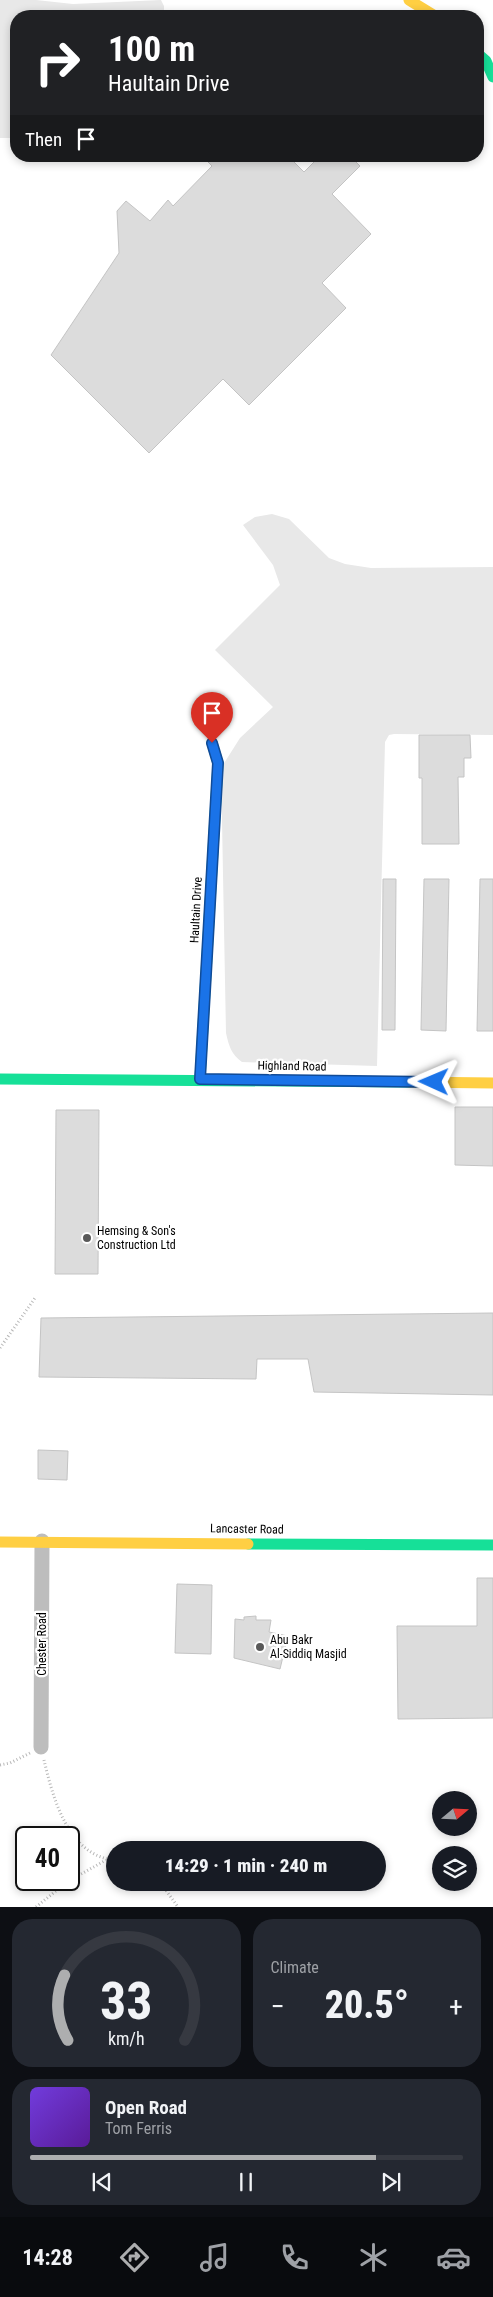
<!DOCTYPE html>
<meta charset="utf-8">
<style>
body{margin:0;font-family:"Roboto Condensed",sans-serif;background:#242831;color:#f1f3f6;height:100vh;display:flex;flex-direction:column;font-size:19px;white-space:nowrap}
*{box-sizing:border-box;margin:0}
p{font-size:16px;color:#9ea1a6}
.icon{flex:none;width:28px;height:28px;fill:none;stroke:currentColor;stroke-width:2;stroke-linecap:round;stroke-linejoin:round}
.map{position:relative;height:1907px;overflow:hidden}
.panel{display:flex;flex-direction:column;gap:12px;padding:12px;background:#0d0f14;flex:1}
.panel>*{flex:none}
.guide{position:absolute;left:10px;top:10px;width:474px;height:152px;border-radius:20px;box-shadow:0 2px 8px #0003;background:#202124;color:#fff;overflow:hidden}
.needle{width:32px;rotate:71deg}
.tools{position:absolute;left:432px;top:1791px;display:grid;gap:10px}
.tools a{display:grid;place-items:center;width:45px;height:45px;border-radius:50%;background:#171b24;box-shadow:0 2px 8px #0003;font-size:25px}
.speed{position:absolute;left:15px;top:1826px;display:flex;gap:10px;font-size:25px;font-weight:700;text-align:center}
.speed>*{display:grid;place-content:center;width:65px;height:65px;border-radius:50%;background:#171b24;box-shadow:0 2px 8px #0003;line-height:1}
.speed .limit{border:2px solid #111;border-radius:8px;background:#fff;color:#111}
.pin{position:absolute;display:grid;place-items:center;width:42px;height:42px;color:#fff;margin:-51px -21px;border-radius:50% 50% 50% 0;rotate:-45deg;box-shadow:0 0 5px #0007}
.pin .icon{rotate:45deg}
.me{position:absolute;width:55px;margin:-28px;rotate:271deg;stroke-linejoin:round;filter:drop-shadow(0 0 4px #0008)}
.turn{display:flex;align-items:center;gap:18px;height:105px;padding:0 15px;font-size:22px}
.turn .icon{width:65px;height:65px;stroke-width:2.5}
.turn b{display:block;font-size:35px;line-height:42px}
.then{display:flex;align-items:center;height:48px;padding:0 15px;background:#0003;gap:10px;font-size:19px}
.big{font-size:38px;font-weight:800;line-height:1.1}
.panel .tile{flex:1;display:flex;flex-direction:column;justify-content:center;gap:8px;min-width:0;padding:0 18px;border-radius:20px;background:#242831}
.panel .dial{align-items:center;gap:0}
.dial svg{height:130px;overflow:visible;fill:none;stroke:#363941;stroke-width:7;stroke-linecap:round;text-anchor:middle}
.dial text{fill:#f1f3f6;stroke:none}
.song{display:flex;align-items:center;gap:15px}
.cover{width:60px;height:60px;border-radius:8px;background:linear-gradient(135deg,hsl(260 70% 55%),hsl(270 70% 35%))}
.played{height:5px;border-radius:2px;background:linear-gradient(90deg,#adaeaf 80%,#363941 80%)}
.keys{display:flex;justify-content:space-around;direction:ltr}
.heat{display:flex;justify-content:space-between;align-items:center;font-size:28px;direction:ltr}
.panel .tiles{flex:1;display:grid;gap:12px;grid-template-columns:1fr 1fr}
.tile:last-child{grid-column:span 2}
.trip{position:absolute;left:106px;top:1841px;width:280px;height:50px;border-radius:25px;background:#171b24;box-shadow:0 2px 8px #0003;font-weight:800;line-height:50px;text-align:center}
.tab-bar{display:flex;height:80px;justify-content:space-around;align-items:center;background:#090b0e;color:#9ea1a6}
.tab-bar .icon{width:35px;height:35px}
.tab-bar .current{color:#adaeaf}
.tab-bar b{font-size:22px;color:#f1f3f6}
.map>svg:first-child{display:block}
.green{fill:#e8e8e8}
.building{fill:#dcdcdc;stroke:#c4c4c4}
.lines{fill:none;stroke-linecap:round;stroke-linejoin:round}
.path{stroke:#b8b8b8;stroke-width:3;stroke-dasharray:1 2.5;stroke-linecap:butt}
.street{stroke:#bdbdbd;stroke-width:15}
.fast{stroke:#16e098;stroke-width:11}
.slow{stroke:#ffcf43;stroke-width:11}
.route-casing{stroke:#114b97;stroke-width:12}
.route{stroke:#1a73e8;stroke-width:9}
.poi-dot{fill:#595959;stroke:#fff;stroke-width:2}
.labels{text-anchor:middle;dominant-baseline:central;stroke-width:4.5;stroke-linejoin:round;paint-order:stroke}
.street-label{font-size:12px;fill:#000;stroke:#fff}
.poi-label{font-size:12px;fill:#000;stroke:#fff;text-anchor:start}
</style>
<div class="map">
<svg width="493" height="1907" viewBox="0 0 493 1907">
<rect width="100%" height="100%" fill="#fff"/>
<!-- green -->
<g class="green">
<polygon points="0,0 36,0 73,4 161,0 164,6 164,16 16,16 16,117 11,129 12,138 0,138"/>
<path d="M272,514L289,519L329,558L345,564L371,568L493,567V735L394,734L389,735L385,742L377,1066L242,1062C231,1054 229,1046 226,1033L221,768L240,738L273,707L215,650L280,585L273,565L243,525L255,517Z"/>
</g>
<!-- building -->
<g class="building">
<polygon points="202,156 288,156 304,172 320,156 350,156 360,166 332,194 371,234 322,283 346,308 249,405 223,379 149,453 51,355 119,253 117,211 126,201 150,221 168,200 173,206 212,166"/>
<polygon points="419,735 470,735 471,758 464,758 464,777 458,777 459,844 422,844 422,778 419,778"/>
<polygon points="383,879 396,879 395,1030 382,1030"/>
<polygon points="424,879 449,879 446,1031 421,1030"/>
<polygon points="480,879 493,879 493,1031 477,1031"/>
<polygon points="455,1107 493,1107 493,1166 455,1165"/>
<polygon points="56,1110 99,1110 98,1274 55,1274"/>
<polygon points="493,1313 493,1395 314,1392 308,1359 257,1359 256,1379 39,1377 41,1318"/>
<polygon points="38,1450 68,1451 67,1480 38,1479"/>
<polygon points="477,1578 493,1578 493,1718 398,1719 397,1626 477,1626"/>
<polygon points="177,1584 212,1585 211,1654 175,1653"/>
<polygon points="256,1616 256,1620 271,1620 269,1632 288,1636 280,1669 234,1658 235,1619 244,1620 244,1617"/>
</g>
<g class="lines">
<!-- path -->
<g class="path">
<polyline points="0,1348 35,1298"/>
<path d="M44,1760C53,1798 68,1856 115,1860"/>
<polyline points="0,1765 10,1763 30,1753"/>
<polyline points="160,1882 178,1907"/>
<polyline points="36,1907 67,1882 106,1860"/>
</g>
<!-- street -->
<polyline class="street" points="41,1747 42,1541"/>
<!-- fast -->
<g class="fast">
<polyline points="478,54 486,61 493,77"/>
<polyline points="0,1079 409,1082"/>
<polyline points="200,1079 218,763 212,743"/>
<polyline points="248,1544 493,1545"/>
</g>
<!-- slow -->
<g class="slow">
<polyline points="409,0 435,16"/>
<polyline points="409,1082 493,1083"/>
<polyline points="0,1542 248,1544"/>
</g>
</g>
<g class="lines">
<defs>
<polyline id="route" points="212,743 218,763 200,1079 434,1082"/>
</defs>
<!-- route casing -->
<use href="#route" class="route-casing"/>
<!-- route -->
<use href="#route" class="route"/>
</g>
<!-- markers -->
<g class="poi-dot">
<circle cx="87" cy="1238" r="5"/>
<circle cx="260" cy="1647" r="5"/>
</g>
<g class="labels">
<!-- street labels -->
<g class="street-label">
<text transform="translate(196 910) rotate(-87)">Haultain Drive</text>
<text transform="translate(292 1066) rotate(1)">Highland Road</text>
<text transform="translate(247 1529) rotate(1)">Lancaster Road</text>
<text transform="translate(42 1644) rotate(-90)">Chester Road</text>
</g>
<!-- poi labels -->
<g class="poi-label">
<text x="97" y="1231">Hemsing &amp; Son's<tspan x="97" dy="14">Construction Ltd</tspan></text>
<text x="270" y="1640">Abu Bakr<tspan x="270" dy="14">Al-Siddiq Masjid</tspan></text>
</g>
</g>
</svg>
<div class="tools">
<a><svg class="needle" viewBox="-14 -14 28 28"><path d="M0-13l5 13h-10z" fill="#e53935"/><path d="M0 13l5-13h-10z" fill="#9ea1a6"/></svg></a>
<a><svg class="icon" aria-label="layers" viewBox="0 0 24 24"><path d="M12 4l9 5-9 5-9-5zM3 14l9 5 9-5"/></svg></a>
</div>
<div class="speed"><div class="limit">40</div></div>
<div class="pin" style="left:212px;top:743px;background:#d93025"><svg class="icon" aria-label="arrive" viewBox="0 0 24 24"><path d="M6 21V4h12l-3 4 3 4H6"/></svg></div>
<svg class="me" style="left:434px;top:1082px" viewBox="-20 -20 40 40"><path d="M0-17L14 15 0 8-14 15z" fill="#1a73e8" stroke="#fff" stroke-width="4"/></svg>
<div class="trip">14:29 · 1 min · 240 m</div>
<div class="guide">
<div class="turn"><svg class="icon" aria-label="right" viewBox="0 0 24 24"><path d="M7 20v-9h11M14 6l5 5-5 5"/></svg><div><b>100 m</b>Haultain Drive</div></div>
<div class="then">Then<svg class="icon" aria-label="arrive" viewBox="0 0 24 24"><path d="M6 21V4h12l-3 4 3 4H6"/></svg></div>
</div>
</div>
<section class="panel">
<div class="tiles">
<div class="tile dial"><svg viewBox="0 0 100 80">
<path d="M14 69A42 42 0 1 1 86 69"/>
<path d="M14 69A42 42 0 0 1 12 29" stroke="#adaeaf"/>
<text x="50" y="56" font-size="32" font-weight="700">33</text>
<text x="50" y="72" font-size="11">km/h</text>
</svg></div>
<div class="tile"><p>Climate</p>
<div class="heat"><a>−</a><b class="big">20.5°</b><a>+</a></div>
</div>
<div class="tile">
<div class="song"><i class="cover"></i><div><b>Open Road</b><p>Tom Ferris</p></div></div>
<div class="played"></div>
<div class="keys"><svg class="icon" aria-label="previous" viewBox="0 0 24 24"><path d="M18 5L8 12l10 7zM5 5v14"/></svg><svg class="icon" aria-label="pause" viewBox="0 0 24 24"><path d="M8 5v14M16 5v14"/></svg><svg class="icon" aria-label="next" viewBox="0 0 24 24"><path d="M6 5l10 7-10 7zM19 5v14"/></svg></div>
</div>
</div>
</section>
<nav class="tab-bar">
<b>14:28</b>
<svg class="icon current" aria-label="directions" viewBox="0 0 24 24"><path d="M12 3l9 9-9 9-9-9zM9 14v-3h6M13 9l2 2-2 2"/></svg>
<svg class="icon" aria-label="music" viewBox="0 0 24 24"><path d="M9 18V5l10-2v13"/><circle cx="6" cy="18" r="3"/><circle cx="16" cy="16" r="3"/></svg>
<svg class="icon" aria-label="phone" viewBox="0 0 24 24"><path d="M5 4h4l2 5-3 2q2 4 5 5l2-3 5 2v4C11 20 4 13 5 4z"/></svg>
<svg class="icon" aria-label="climate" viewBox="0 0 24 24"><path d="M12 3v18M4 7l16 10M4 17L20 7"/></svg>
<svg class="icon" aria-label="car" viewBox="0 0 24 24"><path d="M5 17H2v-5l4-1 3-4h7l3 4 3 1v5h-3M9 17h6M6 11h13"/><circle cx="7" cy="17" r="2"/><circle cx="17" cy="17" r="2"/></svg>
</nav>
